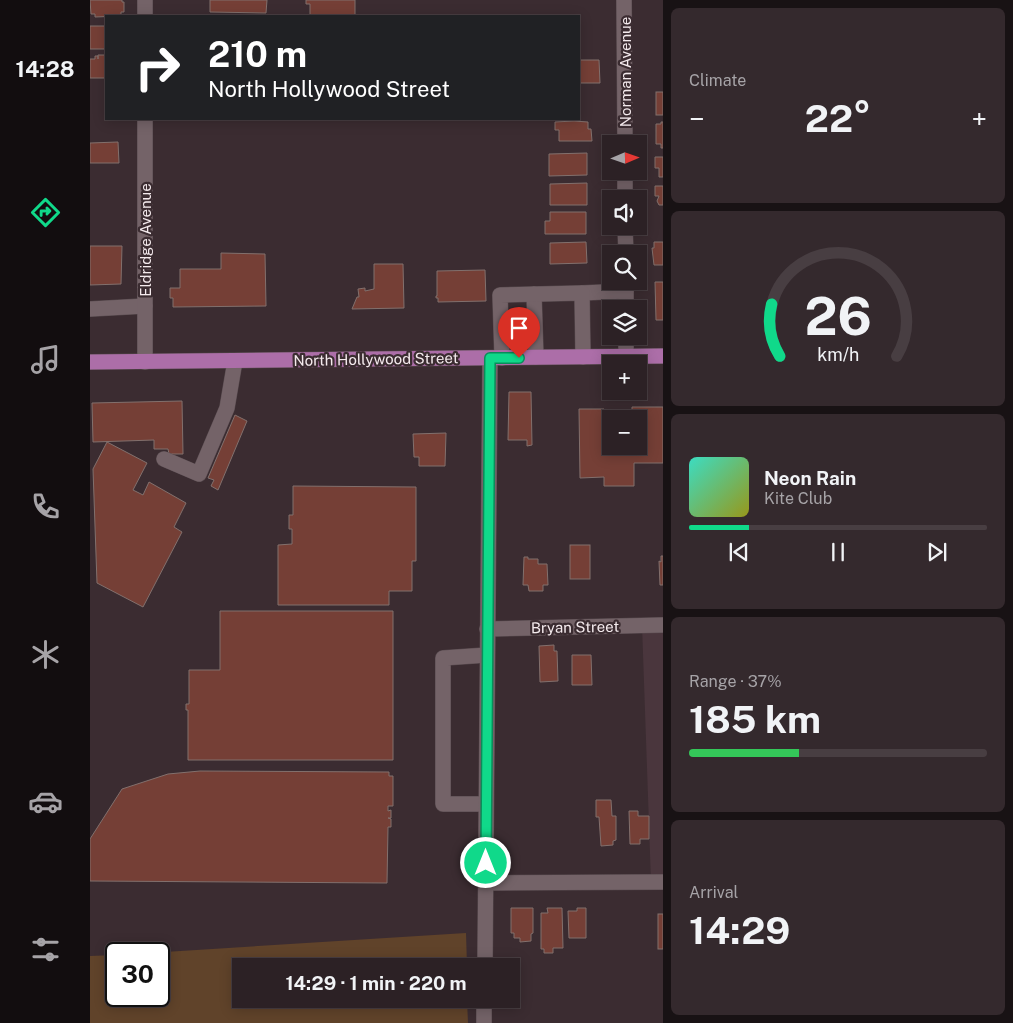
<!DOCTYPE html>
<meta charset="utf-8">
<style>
body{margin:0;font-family:"Public Sans",sans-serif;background:#34292d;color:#f1f3f6;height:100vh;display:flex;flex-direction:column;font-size:19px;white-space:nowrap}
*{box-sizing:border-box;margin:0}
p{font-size:16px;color:#a6a3a7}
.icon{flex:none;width:28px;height:28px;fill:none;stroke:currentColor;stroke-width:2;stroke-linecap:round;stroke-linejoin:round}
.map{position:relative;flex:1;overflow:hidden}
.panel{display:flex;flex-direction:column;gap:8px;padding:8px;background:#181214;width:350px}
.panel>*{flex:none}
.hud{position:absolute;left:15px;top:15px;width:475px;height:105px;border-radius:0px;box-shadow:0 2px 12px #0003,0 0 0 1px #483e42;background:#202124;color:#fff;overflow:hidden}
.needle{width:32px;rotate:88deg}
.tools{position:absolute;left:512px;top:135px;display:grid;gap:10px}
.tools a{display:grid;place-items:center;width:45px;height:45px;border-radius:0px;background:#2c2125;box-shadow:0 2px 12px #0003,0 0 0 1px #483e42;font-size:25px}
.speed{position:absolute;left:15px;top:942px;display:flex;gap:10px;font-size:25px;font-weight:700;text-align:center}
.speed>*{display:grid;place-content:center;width:65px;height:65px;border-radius:50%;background:#2c2125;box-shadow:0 2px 12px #0003,0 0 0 1px #483e42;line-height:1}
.speed .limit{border:2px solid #111;border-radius:8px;background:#fff;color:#111}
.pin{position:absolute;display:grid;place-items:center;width:42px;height:42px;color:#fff;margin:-51px -21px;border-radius:50% 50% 50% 0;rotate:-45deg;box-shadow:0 0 5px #0007}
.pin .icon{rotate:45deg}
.me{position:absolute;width:55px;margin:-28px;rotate:0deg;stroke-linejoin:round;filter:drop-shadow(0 0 4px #0008)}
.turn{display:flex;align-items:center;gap:18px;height:105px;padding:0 20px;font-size:22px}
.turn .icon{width:65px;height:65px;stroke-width:2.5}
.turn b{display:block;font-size:35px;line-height:42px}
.big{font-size:38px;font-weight:700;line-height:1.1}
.panel .tile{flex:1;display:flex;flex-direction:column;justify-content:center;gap:8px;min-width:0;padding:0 18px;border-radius:8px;background:#34292d}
.panel .dial{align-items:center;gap:0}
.dial svg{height:130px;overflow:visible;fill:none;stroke:#483e42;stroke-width:7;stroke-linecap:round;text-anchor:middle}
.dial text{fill:#f1f3f6;stroke:none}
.song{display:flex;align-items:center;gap:15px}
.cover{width:60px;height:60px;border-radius:8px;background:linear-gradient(135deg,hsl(170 70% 55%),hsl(60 70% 35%))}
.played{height:5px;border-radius:2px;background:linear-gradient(90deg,#10d98a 20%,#483e42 20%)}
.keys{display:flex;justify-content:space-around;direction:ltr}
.heat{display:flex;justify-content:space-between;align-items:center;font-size:28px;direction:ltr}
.charge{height:8px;border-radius:4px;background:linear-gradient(90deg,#34c759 37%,#483e42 0)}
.trip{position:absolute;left:142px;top:958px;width:288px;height:50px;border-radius:0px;background:#2c2125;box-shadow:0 2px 12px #0003,0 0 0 1px #483e42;font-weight:700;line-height:50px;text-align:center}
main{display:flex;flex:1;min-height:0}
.tabs{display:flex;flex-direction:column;width:90px;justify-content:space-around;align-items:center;background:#120d0f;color:#a6a3a7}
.tabs .icon{width:35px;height:35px}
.tabs .on{color:#10d98a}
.tabs b{font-size:22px;color:#f1f3f6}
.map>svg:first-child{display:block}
.built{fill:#4a363d}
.green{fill:#60432a}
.building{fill:#753f36;stroke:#82706d;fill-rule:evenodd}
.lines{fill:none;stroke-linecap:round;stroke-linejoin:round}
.minor-casing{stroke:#594c50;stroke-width:16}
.major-casing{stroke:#594c50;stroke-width:16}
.minor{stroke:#746368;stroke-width:15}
.major{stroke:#ac6ea8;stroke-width:15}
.route-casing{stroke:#0a8d5a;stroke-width:12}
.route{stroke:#10d98a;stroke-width:9}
.labels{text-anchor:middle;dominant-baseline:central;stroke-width:4.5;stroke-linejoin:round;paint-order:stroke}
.street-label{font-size:15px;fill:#f4eaed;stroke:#3b2c31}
</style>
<main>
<nav class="tabs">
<b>14:28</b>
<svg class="icon on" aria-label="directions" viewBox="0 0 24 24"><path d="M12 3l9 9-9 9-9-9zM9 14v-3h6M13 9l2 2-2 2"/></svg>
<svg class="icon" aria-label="music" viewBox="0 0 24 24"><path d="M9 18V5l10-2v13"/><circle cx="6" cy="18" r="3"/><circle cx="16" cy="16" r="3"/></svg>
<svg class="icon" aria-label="phone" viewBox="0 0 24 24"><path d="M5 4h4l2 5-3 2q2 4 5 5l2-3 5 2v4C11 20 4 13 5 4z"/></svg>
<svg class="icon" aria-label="climate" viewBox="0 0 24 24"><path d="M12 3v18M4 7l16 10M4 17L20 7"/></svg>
<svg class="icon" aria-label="car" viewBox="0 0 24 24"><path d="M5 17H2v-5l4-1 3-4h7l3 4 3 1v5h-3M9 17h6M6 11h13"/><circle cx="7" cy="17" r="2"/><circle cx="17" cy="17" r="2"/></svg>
<svg class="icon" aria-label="filters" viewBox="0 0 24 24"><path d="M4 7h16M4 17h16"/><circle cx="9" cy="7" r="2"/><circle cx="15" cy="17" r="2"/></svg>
</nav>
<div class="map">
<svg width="573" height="1023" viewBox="0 0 573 1023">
<rect width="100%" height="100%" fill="#3b2c31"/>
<!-- built -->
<polygon class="built" points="552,625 573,625 573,882 561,882"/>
<!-- green -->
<polygon class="green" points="376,933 377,966 151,966 151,999 377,999 378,1023 0,1023 0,956 26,955 26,996 69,996 69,954 43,954"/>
<!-- building -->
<g class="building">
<polygon points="0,0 32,0 32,2 34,2 34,12 31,12 31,16 5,17 5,14 1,14"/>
<polygon points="120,0 177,0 176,13 120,12"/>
<polygon points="216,0 265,0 265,16 220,16 220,4 216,4"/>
<rect x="0" y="26" width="16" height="23"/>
<polygon points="8,55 16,55 16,78 0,78 0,59 5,59 5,56 8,56 8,59"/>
<polygon points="489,60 509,60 510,83 489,83"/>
<rect x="566" y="92" width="7" height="23"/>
<polygon points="484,121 498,122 498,129 501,129 502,141 469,141 469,130 465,130 465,122"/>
<polygon points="571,122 573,122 573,148 571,148 571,144 566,144 566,124 571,124"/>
<polygon points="28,142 29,163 0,163 0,143"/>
<polygon points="497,153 497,175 459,176 459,154"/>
<polygon points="565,157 573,157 573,177 569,177 569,168 565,168"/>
<polygon points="497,183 497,205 460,205 460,184"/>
<polygon points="565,186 573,186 573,205 569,205 567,201 569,196 565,196"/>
<polygon points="460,212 496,212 496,234 455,234 455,221 460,221"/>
<polygon points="496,242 497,263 460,264 460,243"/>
<polygon points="564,242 573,242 573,265 564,265 562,248 564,248"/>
<polygon points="0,246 32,246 31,284 0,285"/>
<polygon points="131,253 175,254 176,306 83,307 83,298 80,298 80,288 90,288 90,269 131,269"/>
<polygon points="284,264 313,264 314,308 262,309 267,297 269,297 268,289 275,288 275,291 284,289"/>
<polygon points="395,270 396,301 348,302 348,298 346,298 346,296 347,296 347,271"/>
<polygon points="565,282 573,282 573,320 566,320"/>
<polygon points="419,392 441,392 442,445 437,446 437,440 418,440"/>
<polygon points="92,401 93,454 79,454 78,449 64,449 64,440 3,442 2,403"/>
<path d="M542,407H573V463H544V486H514V477L490,478L489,409H514V416L542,415ZM521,419H549V446H521Z"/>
<polygon points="145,415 157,421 128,490 121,486 124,480 118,478"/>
<polygon points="356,433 355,466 329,466 329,457 324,457 323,434"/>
<polygon points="17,442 57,463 43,490 53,495 59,482 96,503 84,527 92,532 53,607 7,583 3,469"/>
<polygon points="203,486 326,487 326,561 322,561 322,591 299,591 299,605 188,605 188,545 202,544 202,529 199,529 199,515 203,515"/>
<rect x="480" y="545" width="20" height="34"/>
<polygon points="571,556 573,556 573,585 570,585 569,561 571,562"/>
<polygon points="434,557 438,557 438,559 448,559 448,564 457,564 458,585 453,585 453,591 439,591 438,585 433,585"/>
<polygon points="130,611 303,611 303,760 98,760 98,710 96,710 96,704 99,704 99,670 130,670"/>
<polygon points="464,645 464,651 467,651 468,681 450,682 449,646"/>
<polygon points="482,655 501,655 502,685 482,685"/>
<polygon points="110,771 299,772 299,776 303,776 303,806 298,806 298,811 301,810 301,818 298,818 301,819 301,827 298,827 297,883 0,881 0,839 32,789 78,774"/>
<polygon points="506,800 521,800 522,816 526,816 526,840 523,841 523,845 511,846 509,817 506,817"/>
<polygon points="539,811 548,811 548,816 559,816 559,839 550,839 550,844 540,844"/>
<polygon points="421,908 443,908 443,933 441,934 441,941 430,942 430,938 424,938 424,933 421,933"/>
<polygon points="457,908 472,908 473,948 463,948 463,953 454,953 454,949 451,949 451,913 458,913"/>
<polygon points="487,908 496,908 496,938 479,938 478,911 487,911"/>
<rect x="568" y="914" width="5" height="35"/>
</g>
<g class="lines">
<defs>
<g id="minor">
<polyline points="534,0 535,144"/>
<polyline points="55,16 55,0"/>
<polyline points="535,171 535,199"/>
<polyline points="535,226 536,254"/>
<polyline points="536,283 536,309"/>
<polyline points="492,293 536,291"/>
<polyline points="444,294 446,357"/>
<polyline points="0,309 55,306"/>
<polyline points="536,336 536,356"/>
<polyline points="412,358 410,295 492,293 493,357"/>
<polyline points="55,362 55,119"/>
<polyline points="74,459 109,474 137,408 145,361"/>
<polyline points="397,629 573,625"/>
<polyline points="396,804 353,804 353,658 397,655"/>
<polyline points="395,883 573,882"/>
<polyline points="395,966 400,358"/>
<polyline points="394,1023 394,999"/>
</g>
<polyline id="major" points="0,362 573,356"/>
</defs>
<!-- minor casing -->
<use href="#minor" class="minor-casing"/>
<!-- major casing -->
<use href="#major" class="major-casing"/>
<!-- minor -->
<use href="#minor" class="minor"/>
<!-- major -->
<use href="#major" class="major"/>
</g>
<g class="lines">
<defs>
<polyline id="route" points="396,863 400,358 429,358"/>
</defs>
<!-- route casing -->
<use href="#route" class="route-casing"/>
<!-- route -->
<use href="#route" class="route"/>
</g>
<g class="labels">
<!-- street labels -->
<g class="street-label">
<text transform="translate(535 72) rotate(-90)">Norman Avenue</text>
<text transform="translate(55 240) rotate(-90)">Eldridge Avenue</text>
<text transform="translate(286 359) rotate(-1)">North Hollywood Street</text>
<text transform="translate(485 627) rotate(-1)">Bryan Street</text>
</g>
</g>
</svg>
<div class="tools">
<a><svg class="needle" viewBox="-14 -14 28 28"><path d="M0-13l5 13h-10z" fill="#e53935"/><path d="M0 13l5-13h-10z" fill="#a6a3a7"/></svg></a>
<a><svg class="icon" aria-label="sound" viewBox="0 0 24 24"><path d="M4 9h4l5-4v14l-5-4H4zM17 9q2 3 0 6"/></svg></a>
<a><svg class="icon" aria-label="search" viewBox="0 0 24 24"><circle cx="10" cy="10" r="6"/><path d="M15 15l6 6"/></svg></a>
<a><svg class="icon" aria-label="layers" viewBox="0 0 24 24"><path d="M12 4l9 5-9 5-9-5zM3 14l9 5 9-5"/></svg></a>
<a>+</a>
<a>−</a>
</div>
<div class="speed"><div class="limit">30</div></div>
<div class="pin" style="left:429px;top:358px;background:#d93025"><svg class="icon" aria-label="arrive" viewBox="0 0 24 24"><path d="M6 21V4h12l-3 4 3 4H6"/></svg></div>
<svg class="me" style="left:396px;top:863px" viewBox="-20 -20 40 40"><circle r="17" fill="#10d98a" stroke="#fff" stroke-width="3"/><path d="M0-11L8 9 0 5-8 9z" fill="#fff"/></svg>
<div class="trip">14:29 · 1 min · 220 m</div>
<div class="hud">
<div class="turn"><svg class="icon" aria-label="right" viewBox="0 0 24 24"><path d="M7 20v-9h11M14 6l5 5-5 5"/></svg><div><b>210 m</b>North Hollywood Street</div></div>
</div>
</div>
<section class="panel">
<div class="tile"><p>Climate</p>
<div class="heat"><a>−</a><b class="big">22°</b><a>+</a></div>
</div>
<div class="tile dial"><svg viewBox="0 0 100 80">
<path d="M14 69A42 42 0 1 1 86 69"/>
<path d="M14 69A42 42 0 0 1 9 37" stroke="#10d98a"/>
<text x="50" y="56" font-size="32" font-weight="700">26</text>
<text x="50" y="72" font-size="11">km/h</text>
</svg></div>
<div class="tile">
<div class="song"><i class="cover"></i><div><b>Neon Rain</b><p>Kite Club</p></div></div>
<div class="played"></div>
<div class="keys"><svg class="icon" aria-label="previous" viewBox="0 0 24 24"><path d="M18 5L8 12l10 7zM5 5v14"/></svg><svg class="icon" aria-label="pause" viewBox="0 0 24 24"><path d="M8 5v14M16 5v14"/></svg><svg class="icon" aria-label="next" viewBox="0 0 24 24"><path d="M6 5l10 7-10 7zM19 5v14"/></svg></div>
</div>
<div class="tile"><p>Range · 37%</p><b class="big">185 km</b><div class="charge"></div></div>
<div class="tile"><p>Arrival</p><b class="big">14:29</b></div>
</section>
</main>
